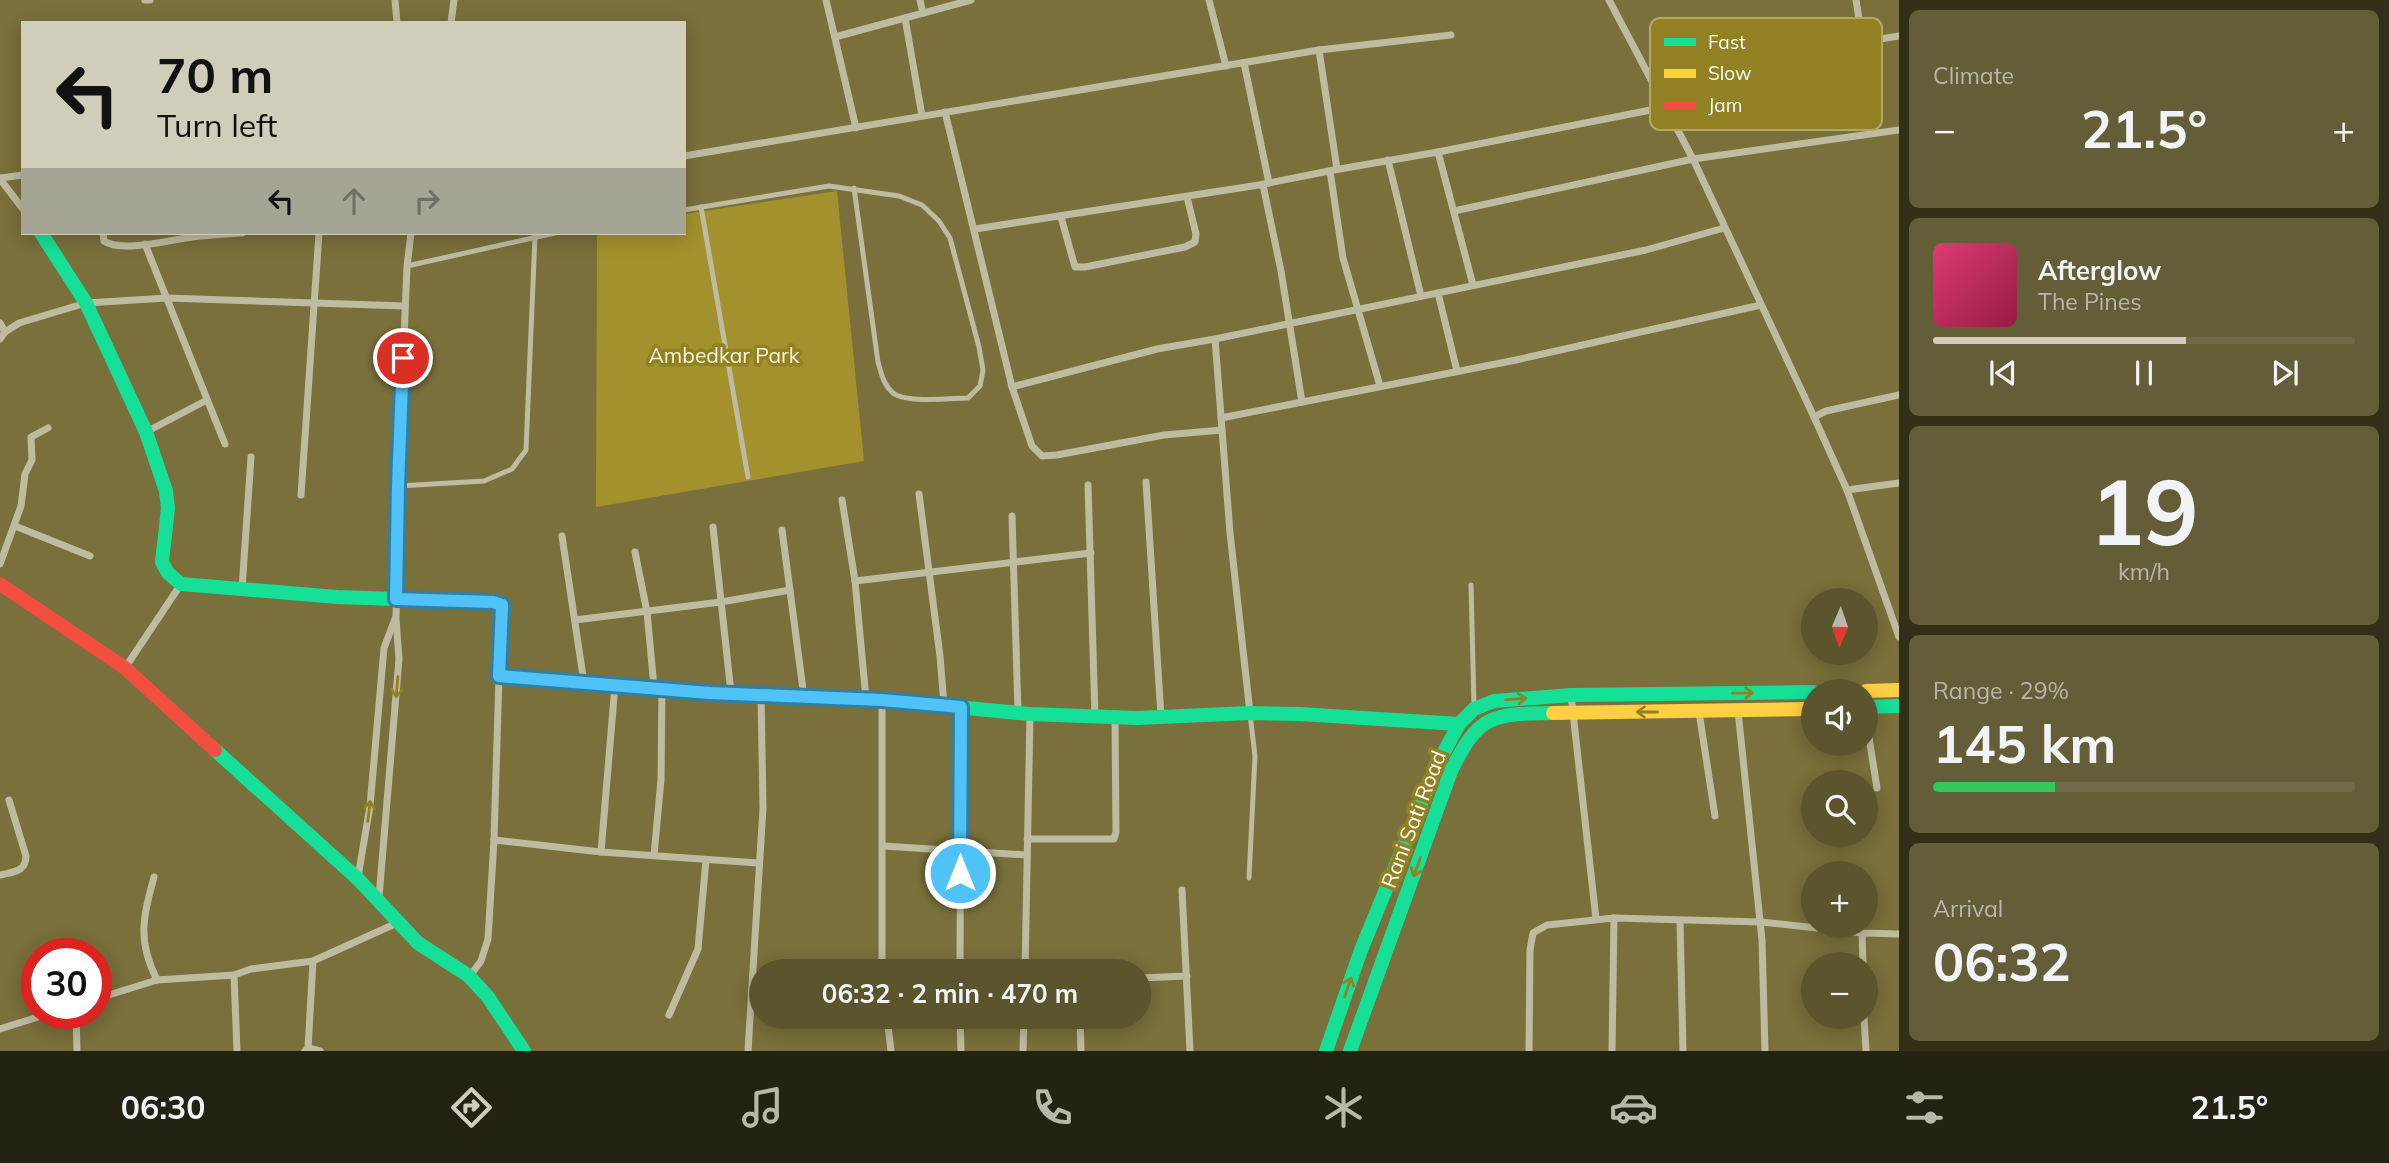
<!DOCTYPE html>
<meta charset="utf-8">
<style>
body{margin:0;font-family:Mulish,sans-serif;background:#645e38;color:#f1f3f6;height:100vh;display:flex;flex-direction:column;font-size:26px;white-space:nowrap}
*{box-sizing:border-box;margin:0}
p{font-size:23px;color:#b8b7a9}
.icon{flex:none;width:38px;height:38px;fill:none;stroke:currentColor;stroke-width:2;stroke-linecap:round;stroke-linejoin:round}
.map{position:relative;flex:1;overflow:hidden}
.drawer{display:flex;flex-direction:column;gap:10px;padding:10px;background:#322e18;width:490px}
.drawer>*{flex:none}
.guide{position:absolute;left:21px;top:21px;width:665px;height:214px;border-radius:0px;box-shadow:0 4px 18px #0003;background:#d0cdba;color:#111;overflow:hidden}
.needle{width:46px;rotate:182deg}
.fabs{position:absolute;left:1801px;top:588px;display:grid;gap:14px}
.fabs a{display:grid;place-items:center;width:77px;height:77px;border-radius:50%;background:#5b542c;box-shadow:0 4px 18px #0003;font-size:35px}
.speed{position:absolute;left:21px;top:938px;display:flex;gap:14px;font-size:35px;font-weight:700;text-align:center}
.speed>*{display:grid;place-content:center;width:91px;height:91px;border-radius:50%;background:#5b542c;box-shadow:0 4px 18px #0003;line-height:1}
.speed .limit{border:10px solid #d22;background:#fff;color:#111}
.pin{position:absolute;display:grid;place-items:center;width:60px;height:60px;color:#fff;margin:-30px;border:4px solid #fff;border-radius:50%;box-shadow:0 2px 7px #0007}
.me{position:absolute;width:77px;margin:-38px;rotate:0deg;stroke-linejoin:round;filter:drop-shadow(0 0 5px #0008)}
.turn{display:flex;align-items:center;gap:24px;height:147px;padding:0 21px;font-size:32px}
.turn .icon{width:91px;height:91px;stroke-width:2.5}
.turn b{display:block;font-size:49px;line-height:60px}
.lanes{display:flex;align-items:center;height:66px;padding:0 21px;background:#0003;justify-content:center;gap:35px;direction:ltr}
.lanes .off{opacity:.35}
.big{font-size:52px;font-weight:700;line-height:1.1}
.drawer .widget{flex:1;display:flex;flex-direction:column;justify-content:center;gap:10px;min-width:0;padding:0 24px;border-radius:10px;background:#645e38}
.drawer .dial{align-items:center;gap:0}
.dial b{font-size:91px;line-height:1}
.song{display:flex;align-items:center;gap:21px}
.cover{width:84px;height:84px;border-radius:10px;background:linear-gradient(135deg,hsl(340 70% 55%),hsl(340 70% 35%))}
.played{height:7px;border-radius:4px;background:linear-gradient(90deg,#d0cdba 60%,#706a48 60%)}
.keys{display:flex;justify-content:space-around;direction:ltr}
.heat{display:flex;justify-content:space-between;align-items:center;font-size:38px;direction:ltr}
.charge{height:10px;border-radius:5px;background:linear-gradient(90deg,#34c759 29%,#706a48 0)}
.trip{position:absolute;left:749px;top:959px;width:402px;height:70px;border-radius:35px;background:#5b542c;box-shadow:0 4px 18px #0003;font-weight:700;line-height:70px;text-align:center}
.dock{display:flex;height:112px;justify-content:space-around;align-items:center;background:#242212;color:#b8b7a9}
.dock .icon{width:49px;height:49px}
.dock .active{color:#d0cdba}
.dock b{font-size:32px;color:#f1f3f6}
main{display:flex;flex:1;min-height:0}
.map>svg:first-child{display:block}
.green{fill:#a3912e}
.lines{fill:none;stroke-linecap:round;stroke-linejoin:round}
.lane{stroke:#bfbba0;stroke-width:5}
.street{stroke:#bfbba0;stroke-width:7}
.fast{stroke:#16e098;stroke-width:14}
.slow{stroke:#ffcf43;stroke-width:14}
.jam{stroke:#f24e42;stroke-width:14}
.oneway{stroke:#928122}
.route-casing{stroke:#337fa1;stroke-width:18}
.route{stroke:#4fc3f7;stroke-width:12}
.labels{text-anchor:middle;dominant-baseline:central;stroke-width:7;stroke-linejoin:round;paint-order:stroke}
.park-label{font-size:21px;fill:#f9f4d9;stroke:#928122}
.street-label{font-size:21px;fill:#fff;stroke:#928122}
.key{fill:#928122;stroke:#b3a764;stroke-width:2}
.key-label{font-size:19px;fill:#fff}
</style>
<main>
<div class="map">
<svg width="1899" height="1051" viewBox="0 0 1899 1051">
<rect width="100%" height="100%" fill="#79703b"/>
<!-- green -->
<polygon class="green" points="837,191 864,461 596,507 597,233 684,233 684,214"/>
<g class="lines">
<!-- lane -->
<g class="lane">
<polyline points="701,207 748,477"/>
<path d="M684,210L829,186L899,196L922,205L939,221L950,238L979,347L983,370L980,386L968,398C951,398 904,404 892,392C883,384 881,372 878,362L854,188"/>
<polyline points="407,266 555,233"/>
<polyline points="398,486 484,481 512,469 526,450 535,236"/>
<polyline points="1471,585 1474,706"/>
<polyline points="1249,878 1255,756 1250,714"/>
</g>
<!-- street -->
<g class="street">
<polyline points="145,0 150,0"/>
<polyline points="395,0 397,23"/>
<polyline points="826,0 856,128"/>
<polyline points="920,0 923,13"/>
<polyline points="1209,0 1226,66"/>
<polyline points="1609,0 1693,159 1814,417 1847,490 1899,637"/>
<polyline points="1856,0 1870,90"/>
<polyline points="905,18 922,116"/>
<polyline points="451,23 454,0"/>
<polyline points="835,37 971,0"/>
<polyline points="1862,42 1899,36"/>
<polyline points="1319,50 1337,169"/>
<polyline points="1244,63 1269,183"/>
<polyline points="945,112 1012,387 1032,446 1042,456 1057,455 1164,435 1222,430"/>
<polyline points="1438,152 1666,107"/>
<polyline points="684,156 1319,50 1451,35"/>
<polyline points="1388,160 1421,296"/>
<polyline points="1330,171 1343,258 1380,386"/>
<polyline points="0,178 23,175"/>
<polyline points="0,179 23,209"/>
<polyline points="1263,185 1281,271 1302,402"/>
<polyline points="1454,211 1693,159 1899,130"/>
<polyline points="1061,217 1075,267 1085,267 1185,247 1195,242 1196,234 1187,197"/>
<polyline points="975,229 1259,185 1334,170 1438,152 1473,285"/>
<path d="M103,233L104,241C122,253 170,240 192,237C208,235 225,234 242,233"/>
<polyline points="145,244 225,444"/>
<polyline points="1438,293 1457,371"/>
<polyline points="0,323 5,332"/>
<polyline points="0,339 5,332 19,323 86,303 167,298 405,306"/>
<polyline points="1215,339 1230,533 1250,713"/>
<polyline points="1012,387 1157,349 1215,339 1646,250 1724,228"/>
<polyline points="1814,417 1826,411 1899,395"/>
<polyline points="1221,418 1516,360 1761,305"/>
<polyline points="146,432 207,400"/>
<polyline points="1146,482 1161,716"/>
<polyline points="1088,485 1095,716"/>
<polyline points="1847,490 1899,483"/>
<polyline points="919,494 940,656 944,705"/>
<polyline points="301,495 319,233"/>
<polyline points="842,500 855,581 866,699"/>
<polyline points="1012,516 1018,712"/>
<polyline points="15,526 90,556"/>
<polyline points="713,527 731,693"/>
<polyline points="782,530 804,697"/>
<polyline points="562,536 584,683"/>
<polyline points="635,552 647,612 654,687"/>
<polyline points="0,564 21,506 25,474 32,460 31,437 48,428"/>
<polyline points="855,581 1091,553"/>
<polyline points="242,589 251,457"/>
<polyline points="575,620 721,602 790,590"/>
<polyline points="125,668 181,584"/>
<polyline points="1571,695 1596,919"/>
<polyline points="1738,711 1762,940 1765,1051"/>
<polyline points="1699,712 1715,816"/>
<polyline points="1866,719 1877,788"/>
<polyline points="1027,839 1114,839 1116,832 1115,717"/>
<polyline points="494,840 601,852 758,863"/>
<polyline points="883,846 1027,855"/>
<polyline points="601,852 615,685"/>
<polyline points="654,855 661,780 662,688"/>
<path d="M0,875C13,872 26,872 26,856L9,800"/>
<path d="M154,877C143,918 137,940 157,980"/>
<polyline points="358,877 370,806 384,648 395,619"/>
<polyline points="1182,890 1190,1051"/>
<polyline points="379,897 399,659 396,619 398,486 407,266 411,233"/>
<polyline points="1680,921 1683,1051"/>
<polyline points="1862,933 1863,964"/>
<polyline points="882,971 882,700"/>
<polyline points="960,971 961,708"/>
<polyline points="1025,971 1030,714"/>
<polyline points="234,975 237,1051"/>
<polyline points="470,976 481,961 488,939 494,840 499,676"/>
<polyline points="1139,978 1187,976"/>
<polyline points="96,999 157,980 234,975 251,969 313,961 397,923"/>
<polyline points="76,1013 77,1051"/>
<polyline points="669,1015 698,949 706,860"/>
<polyline points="887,1017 891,1051"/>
<polyline points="960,1017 961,1051"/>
<polyline points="1080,1017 1081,1051"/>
<polyline points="1864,1017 1866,1051"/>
<polyline points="0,1029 51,1013"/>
<polyline points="308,1048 320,1051"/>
<polyline points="305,1051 308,1048 313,961"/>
<polyline points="748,1051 763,808 761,695"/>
<polyline points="1023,1051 1024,1017"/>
<polyline points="1529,1051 1530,950 1533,933 1547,925 1614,918 1761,922 1862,933 1899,934"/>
<polyline points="1612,1051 1614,918"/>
</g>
<!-- fast -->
<g class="fast">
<polyline points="41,233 86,303 146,432 166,491 168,508 162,562 168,573 181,584 337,597 487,602"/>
<polyline points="688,691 882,700 1030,714 1137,718 1250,713 1299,714 1459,724"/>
<polyline points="1866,707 1899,706"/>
<polyline points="215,750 358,879 418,943 469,976 488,997 524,1051"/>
<polyline points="1326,1051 1361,950 1437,765 1459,724 1474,709 1494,701 1571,695 1813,692"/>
<path d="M1350,1051L1451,771C1479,714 1492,714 1553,713"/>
</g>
<!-- slow -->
<g class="slow">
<polyline points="1866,691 1899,690"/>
<polyline points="1553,713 1813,709"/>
</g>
<!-- jam -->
<g class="jam">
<polyline points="0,584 125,668 215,750"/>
<polyline points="487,602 498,602 502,605 499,676 688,691"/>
</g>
</g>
<!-- one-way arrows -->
<defs><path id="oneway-shaft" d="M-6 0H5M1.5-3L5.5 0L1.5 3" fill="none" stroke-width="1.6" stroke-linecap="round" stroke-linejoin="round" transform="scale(1.75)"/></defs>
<g class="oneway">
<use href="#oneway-shaft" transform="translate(397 687) rotate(95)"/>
<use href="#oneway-shaft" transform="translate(1743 693) rotate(-1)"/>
<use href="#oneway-shaft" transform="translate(1516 699) rotate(-5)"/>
<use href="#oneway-shaft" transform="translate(1647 712) rotate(180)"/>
<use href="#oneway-shaft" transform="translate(369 811) rotate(-83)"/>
<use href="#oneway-shaft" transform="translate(1417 867) rotate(110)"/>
<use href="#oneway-shaft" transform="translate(1348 987) rotate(-71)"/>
</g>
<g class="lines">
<defs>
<polyline id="route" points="403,358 398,486 396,599 493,602 502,605 499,676 710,693 882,700 961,707 960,873"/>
</defs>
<!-- route casing -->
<use href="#route" class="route-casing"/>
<!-- route -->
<use href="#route" class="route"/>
</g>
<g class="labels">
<!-- park labels -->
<g class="park-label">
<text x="724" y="355">Ambedkar Park</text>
</g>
<!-- street labels -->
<g class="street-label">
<text transform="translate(1413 819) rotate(-69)">Rani Sati Road</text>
</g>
</g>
<!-- legend -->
<rect x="1650" y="18" width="232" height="112" rx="10" class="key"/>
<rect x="1664" y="38" width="32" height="8" fill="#16e098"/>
<rect x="1664" y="69" width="32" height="9" fill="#ffcf43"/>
<rect x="1664" y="101" width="32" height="8" fill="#f24e42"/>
<g class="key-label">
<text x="1708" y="49">Fast</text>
<text x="1708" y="80">Slow</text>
<text x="1708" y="112">Jam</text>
</g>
</svg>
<div class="fabs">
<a><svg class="needle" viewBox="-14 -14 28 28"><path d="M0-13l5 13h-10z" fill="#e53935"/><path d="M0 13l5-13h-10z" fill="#b8b7a9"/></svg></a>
<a><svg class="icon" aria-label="sound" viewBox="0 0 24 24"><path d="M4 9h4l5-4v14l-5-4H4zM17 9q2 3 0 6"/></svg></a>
<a><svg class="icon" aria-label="search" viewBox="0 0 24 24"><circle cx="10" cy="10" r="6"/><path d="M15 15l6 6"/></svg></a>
<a>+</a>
<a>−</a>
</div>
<div class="speed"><div class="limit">30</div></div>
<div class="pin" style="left:403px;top:358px;background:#d93025"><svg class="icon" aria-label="arrive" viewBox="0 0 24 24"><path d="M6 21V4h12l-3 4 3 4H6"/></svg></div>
<svg class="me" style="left:960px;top:873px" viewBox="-20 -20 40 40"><circle r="17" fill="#4fc3f7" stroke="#fff" stroke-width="3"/><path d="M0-11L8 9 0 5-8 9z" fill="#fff"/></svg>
<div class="trip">06:32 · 2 min · 470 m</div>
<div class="guide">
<div class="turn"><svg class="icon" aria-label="left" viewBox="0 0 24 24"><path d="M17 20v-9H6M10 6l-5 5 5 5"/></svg><div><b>70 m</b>Turn left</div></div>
<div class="lanes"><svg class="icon" aria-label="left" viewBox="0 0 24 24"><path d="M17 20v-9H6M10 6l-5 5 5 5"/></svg><svg class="icon off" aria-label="ahead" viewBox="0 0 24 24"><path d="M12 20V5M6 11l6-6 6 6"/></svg><svg class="icon off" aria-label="right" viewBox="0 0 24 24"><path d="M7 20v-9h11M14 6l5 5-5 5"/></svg></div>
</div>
</div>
<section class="drawer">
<div class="widget"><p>Climate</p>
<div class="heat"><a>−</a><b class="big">21.5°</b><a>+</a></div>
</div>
<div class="widget">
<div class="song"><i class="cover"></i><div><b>Afterglow</b><p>The Pines</p></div></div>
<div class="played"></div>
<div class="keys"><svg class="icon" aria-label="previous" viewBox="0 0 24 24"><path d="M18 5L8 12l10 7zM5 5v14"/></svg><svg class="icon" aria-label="pause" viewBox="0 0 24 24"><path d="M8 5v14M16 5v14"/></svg><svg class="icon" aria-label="next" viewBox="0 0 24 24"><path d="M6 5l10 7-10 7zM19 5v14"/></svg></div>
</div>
<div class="widget dial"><b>19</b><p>km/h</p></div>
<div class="widget"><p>Range · 29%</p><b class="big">145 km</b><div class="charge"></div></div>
<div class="widget"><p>Arrival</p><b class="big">06:32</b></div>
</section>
</main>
<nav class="dock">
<b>06:30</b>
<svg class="icon active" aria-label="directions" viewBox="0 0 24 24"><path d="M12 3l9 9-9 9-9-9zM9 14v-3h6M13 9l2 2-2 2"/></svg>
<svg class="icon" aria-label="music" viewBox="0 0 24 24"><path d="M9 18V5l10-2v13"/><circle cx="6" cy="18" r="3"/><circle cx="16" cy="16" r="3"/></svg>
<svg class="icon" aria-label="phone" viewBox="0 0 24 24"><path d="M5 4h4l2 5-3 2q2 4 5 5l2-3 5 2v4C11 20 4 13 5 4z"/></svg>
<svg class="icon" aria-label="climate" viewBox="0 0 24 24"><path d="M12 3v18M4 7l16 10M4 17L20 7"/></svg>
<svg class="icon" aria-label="car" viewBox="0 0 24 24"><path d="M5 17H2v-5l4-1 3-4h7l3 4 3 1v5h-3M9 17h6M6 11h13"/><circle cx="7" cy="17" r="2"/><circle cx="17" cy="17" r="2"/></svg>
<svg class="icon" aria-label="filters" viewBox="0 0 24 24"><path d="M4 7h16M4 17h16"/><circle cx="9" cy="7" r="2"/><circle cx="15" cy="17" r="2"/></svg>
<b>21.5°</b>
</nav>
